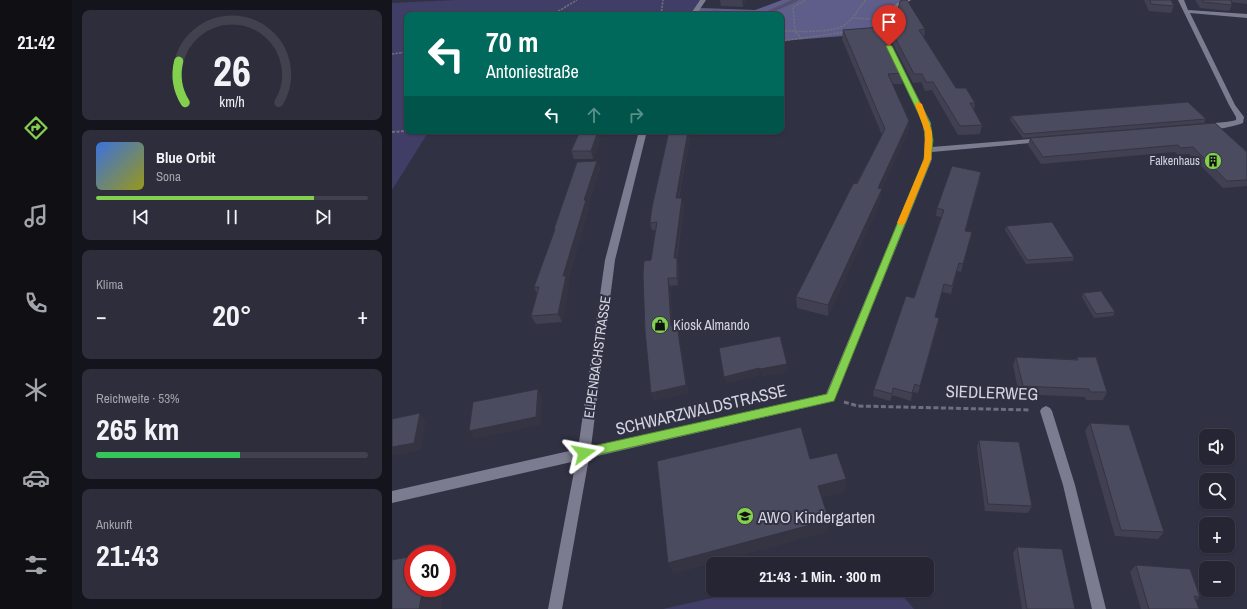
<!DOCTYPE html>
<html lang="de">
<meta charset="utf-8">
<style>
body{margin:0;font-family:"Archivo Narrow",sans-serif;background:#2d2d3b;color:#f1f3f6;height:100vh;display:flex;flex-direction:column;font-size:15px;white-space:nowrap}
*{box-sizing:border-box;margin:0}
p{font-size:13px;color:#a3a5ac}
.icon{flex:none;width:22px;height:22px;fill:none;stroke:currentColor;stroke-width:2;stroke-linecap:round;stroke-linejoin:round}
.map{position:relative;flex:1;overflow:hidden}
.details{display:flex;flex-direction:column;gap:10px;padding:10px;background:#14141c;width:320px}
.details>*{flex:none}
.hud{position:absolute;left:12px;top:12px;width:380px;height:122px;border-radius:8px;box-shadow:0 1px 3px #0004,0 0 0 1px #42424e;background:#00695c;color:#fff;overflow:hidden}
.tools{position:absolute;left:807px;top:429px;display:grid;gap:8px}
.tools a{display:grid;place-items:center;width:36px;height:36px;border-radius:8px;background:#252533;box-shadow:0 1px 3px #0004,0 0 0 1px #42424e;font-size:20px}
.speed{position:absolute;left:12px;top:545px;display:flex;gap:8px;font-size:20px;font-weight:700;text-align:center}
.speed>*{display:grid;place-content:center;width:52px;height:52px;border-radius:50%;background:#252533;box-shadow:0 1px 3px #0004,0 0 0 1px #42424e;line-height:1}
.speed .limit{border:6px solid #d22;background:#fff;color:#111}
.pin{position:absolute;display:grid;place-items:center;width:34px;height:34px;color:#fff;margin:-41px -17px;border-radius:50% 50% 50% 0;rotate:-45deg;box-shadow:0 0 4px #0007}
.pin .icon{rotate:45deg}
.me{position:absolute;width:44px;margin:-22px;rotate:77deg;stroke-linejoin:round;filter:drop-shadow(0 0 3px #0008)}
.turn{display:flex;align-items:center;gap:14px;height:84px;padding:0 16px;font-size:18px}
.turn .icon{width:52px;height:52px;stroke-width:2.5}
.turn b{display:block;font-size:28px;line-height:34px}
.lanes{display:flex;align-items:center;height:38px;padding:0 16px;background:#0003;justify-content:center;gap:20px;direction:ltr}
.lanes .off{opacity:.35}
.big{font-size:30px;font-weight:800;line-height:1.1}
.details .tile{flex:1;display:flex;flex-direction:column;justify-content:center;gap:6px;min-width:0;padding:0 14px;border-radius:8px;background:#2d2d3b}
.details .dial{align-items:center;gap:0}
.dial svg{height:104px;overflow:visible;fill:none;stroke:#42424e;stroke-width:7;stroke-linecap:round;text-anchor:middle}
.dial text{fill:#f1f3f6;stroke:none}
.song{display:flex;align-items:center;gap:12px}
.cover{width:48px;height:48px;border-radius:6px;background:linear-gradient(135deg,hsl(220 70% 55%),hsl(60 70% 35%))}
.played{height:4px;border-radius:2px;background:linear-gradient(90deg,#83d04e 80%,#42424e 80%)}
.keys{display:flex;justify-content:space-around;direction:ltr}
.heat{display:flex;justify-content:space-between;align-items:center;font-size:22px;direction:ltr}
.charge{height:6px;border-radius:3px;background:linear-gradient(90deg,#34c759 53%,#42424e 0)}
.trip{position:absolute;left:314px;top:557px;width:228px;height:40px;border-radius:8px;background:#252533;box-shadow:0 1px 3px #0004,0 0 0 1px #42424e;font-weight:800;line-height:40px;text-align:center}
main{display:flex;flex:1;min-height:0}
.tabs{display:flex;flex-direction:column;width:72px;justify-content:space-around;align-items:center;background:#0f0f14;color:#a3a5ac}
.tabs .icon{width:28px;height:28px}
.tabs .on{color:#83d04e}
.tabs b{font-size:18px;color:#f1f3f6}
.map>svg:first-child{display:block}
.green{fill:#403e66}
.forest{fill:#5f5e8a}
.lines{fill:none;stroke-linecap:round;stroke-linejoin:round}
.stream{stroke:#53506f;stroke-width:3.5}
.path-far2{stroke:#6d6e7e;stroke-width:1.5;stroke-dasharray:2.5 1;stroke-linecap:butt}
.path-far1{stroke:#6d6e7e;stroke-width:2;stroke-dasharray:3 1.5;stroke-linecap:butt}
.path{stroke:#6d6e7e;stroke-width:3;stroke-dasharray:5 2.5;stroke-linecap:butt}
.minor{fill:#7c7c91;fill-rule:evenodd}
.wall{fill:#404052}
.shaded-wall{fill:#343442}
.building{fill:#4b4b5f;stroke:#343442}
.route{fill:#83d04e;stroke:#558733}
.slow{fill:#f59e0b}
.labels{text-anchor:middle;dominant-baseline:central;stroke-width:4;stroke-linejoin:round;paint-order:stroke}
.far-poi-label{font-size:12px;fill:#d3d4e0;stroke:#313144;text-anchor:end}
.poi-label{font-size:14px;fill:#d3d4e0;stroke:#313144;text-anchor:start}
.street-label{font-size:14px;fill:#d3d4e0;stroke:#313144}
.near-street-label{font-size:17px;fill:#d3d4e0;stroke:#313144}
.near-poi-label{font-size:17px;fill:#d3d4e0;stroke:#313144;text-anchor:start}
</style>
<main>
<nav class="tabs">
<b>21:42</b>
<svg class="icon on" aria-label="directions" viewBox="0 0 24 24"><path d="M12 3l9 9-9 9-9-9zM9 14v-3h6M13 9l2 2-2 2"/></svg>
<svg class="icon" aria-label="music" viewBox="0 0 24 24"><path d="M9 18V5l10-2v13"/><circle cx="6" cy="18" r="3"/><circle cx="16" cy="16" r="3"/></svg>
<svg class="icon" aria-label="phone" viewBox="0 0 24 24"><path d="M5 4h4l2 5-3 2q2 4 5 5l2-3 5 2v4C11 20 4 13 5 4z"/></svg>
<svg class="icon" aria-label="climate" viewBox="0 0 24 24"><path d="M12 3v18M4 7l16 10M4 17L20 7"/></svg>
<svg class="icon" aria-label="car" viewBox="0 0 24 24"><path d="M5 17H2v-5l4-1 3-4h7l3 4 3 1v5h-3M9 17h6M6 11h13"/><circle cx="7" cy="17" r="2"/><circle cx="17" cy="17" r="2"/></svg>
<svg class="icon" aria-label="filters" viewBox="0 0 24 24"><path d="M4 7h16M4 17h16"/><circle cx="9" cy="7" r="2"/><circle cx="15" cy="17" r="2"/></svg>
</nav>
<section class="details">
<div class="tile dial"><svg viewBox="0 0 100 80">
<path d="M14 69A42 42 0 1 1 86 69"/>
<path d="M14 69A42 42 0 0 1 9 37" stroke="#83d04e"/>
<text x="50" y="56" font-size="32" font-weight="700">26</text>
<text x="50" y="72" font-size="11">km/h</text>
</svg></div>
<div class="tile">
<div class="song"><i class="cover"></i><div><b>Blue Orbit</b><p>Sona</p></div></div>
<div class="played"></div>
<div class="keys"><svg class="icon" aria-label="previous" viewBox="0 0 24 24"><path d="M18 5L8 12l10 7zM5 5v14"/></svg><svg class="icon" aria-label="pause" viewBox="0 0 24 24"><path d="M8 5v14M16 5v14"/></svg><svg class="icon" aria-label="next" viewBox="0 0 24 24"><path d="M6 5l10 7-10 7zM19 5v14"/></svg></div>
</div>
<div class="tile"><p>Klima</p>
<div class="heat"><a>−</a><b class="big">20°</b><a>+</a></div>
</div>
<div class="tile"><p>Reichweite · 53%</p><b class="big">265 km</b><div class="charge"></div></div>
<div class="tile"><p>Ankunft</p><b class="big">21:43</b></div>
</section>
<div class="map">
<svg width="855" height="609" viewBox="0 0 855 609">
<rect width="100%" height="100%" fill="#313144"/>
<!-- green -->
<g class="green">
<polygon points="64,0 308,0 299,15 15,15 15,131 37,131 0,190 0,3"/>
<polygon points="356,590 506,590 522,609 271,609"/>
</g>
<!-- forest -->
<path class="forest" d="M390,0H514C496,7 487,12 488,33L389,41V15H303L308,8L363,10Z"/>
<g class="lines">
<!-- stream -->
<g class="stream">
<polyline points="322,12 353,15"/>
<polyline points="362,15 373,14 404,0"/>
</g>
<!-- path-far2 -->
<g class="path-far2">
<polyline points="160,15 185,0"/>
<polyline points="269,15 271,0"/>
<polyline points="459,18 480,19"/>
<path d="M389,31C406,31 440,34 454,24C462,18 467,7 474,0"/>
<polyline points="410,39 403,31 401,7 414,0"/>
<polyline points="389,41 454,32"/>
<polyline points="0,54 15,52"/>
</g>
<!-- path-far1 -->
<g class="path-far1">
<polyline points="15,130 14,131 25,131"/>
<polyline points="0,132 14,131"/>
</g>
<!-- path -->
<polyline class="path" points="452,402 466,406 638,410"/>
<!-- minor -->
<g class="minor">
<polygon points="308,0 314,0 304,15 298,15"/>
<path d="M512,0H519C500,14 486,12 498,42L493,43C483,23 492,9 512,0Z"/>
<path d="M786,0H792L796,10L855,14V18L798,13L843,105L852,117L851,123C842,126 817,133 809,127C816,122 835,123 844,120V117L837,105Z"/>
<polygon points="505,61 508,63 539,123 540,147 650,138 654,140 650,142 540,152 540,159 442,401 197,458 170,609 156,609 184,461 0,503 0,491 186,449 213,260 247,131 255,131 223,260 199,447 434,394 532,159 533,140 531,123 502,63"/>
<polygon points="654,406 658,408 660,411 683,485 714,609 700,609 671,485 648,411 650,408"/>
</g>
</g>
<!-- wall -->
<g class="wall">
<polygon points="328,0 354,0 351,7 329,6"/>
<polygon points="752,0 779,0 782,6 779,13 757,11"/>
<polygon points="803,0 855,0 855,4 839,2 840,5 837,11 808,8"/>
<polygon points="498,28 533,29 532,37 564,88 583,103 582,110 590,125 588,134 566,135 540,90 533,91 529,82 521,83 497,36"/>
<polygon points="451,30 512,73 510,84 500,84 517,121 516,132 489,190 489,200 436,316 405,308 404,297 490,135 450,39"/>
<polygon points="619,116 814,119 812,123 631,138 618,120"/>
<polygon points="823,123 855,152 855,186 831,188 797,154 786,155 783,152 649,164 636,145 638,138"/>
<polygon points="211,131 201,159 182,159 179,151"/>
<polygon points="277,131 299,131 287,198 292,206 285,258 287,266 286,285 278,286 280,326 285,325 287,333 296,393 262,400 259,393 259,260 263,230 260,230 258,223"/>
<polygon points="205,161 208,169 196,205 197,208 176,280 177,284 170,322 144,324 139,316 145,294 142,287 163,231 162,229"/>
<polygon points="588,179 573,231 580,232 569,272 565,271 559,294 550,292 543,317 547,318 546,326 526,393 521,392 519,401 500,395 498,401 481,396 482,389 522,298 549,217 544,216 545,208"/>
<polygon points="614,226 682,257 681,261 634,264 613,230"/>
<polygon points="691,293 723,312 721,316 702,318 690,297"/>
<polygon points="624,357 684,359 685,357 715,392 711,400 694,400 693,397 627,394 621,365"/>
<polygon points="698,423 772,532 766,539 723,536 693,431"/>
<polygon points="587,440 640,506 636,513 593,511 585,447"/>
<polygon points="625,547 683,609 630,609 621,553"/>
<polygon points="744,565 808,597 804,600 807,609 749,609 738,572"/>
</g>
<!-- shaded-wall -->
<g class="shaded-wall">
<polygon points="350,0 354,0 351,7"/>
<polygon points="517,121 516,132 489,190 489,200 436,316 436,305 486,188"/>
<polygon points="206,131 211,131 201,159 199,151"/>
<polygon points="296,131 299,131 285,206 284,198"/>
<polygon points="205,161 208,169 196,205 197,208 176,280 177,284 170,322 166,314 171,276 192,200"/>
<polygon points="290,198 292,206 283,266 282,258"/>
<polygon points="285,258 287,266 286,285 285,278"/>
<polygon points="276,278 278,286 281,334 279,326"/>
<polygon points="547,318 546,326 526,393 528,386"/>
<polygon points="285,325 287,333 296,393 262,400 259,393"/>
<polygon points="395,364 396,372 369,377 368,369"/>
<polygon points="367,368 368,376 334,384 332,377"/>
<polygon points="523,384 521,392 519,401 520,393"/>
<polygon points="146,389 150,397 149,425 83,439 77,431"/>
<polygon points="28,413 34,421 29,450 0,456 0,447"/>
<polygon points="454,479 453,492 426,499 426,486"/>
<polygon points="437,520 436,532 281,574 276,563"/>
<polygon points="55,566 57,568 55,578"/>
<polygon points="31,588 53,588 49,609 27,609"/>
</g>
<!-- building -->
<g class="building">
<polygon points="511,0 515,0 533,29 527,30 564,88 574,88 583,103 578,103 590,125 568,126 541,82 534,82 530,74 522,74 498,28 502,28 508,1"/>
<polygon points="758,0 779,0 782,6 759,4"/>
<polygon points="810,0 839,0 840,5 811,2"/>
<polygon points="489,27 512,73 496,74 517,121 486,188 490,189 436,305 404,297 458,190 462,183 465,184 493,129 451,30"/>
<polygon points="796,102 814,119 632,134 619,116"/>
<polygon points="823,123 855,152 855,180 835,181 801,147 789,148 786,145 651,157 638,138"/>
<polygon points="188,131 206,131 199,151 179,151"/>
<polygon points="277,131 296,131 284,198 290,198 282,258 285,258 285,278 276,278 279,326 285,325 294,385 259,393 253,331 251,275 252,261 259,260 265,222 258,223 260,207"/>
<polygon points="205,161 192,200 194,200 171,276 174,276 166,314 139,316 147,287 142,287 163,229 162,229 185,162"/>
<polygon points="560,166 589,172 573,231 580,232 571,264 567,263 560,286 552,284 543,317 547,318 528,386 523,384 520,393 501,388 500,394 482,389 514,296 522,298 552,210 545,208"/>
<polygon points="660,222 682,257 635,260 614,226"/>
<polygon points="709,291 723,312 704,314 691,293"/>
<polygon points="388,336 395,364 368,369 367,368 332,377 327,348"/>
<polygon points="624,357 686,360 685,357 704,357 715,392 698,392 697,389 631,386"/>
<polygon points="146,389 144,417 77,431 81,402"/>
<polygon points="28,413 22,443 0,447 0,419"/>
<polygon points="698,423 737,425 772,532 729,530"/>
<polygon points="409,427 418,459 445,453 454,479 426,486 437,520 276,563 265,461"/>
<polygon points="587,440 627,442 640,506 596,504"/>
<polygon points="625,547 670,549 683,609 635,609"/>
<polygon points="21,556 21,588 31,588 27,609 0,609 0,560"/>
<polygon points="744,565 798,569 808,597 802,596 807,609 757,609"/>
</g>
<!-- route -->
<polygon class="route" points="497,45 500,46 538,123 541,140 539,159 442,401 192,458 188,456 186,453 188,449 192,448 435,394 532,159 534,140 531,123 494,46"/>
<!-- slow -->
<polygon class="slow" points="526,102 530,104 540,132 539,159 513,223 509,226 505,223 532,159 533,132 523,104"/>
<!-- icons -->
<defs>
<symbol id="building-disc" viewBox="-11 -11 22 22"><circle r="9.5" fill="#83d04e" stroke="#313144"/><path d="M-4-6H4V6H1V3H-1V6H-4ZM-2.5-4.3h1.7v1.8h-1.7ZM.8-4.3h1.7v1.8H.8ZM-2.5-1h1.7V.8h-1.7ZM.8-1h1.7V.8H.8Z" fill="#111"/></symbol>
<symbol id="shop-disc" viewBox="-11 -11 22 22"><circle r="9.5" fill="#83d04e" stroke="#313144"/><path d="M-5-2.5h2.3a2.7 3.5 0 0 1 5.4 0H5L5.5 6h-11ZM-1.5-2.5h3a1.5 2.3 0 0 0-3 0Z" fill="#111"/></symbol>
<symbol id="school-disc" viewBox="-11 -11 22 22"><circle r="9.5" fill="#83d04e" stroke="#313144"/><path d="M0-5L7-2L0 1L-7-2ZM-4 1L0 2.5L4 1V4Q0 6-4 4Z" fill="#111"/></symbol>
</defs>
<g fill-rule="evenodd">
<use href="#building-disc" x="811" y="151" width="20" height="20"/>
<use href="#shop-disc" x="258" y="315" width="20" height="20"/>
<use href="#school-disc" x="343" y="506" width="20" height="20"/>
</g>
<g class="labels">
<!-- far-poi labels -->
<g class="far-poi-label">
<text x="808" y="161">Falkenhaus</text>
</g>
<!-- poi labels -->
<g class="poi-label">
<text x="281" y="325">Kiosk Almando</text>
</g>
<!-- street labels -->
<g class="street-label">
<text transform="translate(205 357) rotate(-82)">ELPENBACHSTRASSE</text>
</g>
<!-- near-street labels -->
<g class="near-street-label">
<text transform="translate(600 392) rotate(2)">SIEDLERWEG</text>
<text transform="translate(309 409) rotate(-13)">SCHWARZWALDSTRASSE</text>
</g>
<!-- near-poi labels -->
<g class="near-poi-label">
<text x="366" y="516">AWO Kindergarten</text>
</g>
</g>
</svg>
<div class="tools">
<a><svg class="icon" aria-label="sound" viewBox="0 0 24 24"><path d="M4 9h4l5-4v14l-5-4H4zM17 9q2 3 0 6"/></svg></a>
<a><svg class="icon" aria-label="search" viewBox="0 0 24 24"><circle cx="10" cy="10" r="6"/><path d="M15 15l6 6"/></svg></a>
<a>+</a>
<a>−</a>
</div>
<div class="speed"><div class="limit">30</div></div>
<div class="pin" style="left:497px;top:46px;background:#d93025"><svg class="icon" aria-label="arrive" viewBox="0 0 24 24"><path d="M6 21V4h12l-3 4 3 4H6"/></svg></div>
<svg class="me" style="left:192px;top:453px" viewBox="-20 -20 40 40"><path d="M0-17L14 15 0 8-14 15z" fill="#83d04e" stroke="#fff" stroke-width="4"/></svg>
<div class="trip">21:43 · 1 Min. · 300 m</div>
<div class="hud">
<div class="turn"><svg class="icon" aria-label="left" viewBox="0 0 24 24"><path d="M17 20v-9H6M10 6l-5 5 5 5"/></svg><div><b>70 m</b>Antoniestraße</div></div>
<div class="lanes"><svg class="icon" aria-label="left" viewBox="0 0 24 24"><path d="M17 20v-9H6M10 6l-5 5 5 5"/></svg><svg class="icon off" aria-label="ahead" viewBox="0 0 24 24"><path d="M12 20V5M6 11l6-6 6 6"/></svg><svg class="icon off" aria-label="right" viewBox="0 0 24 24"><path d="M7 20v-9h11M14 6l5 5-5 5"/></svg></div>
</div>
</div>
</main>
